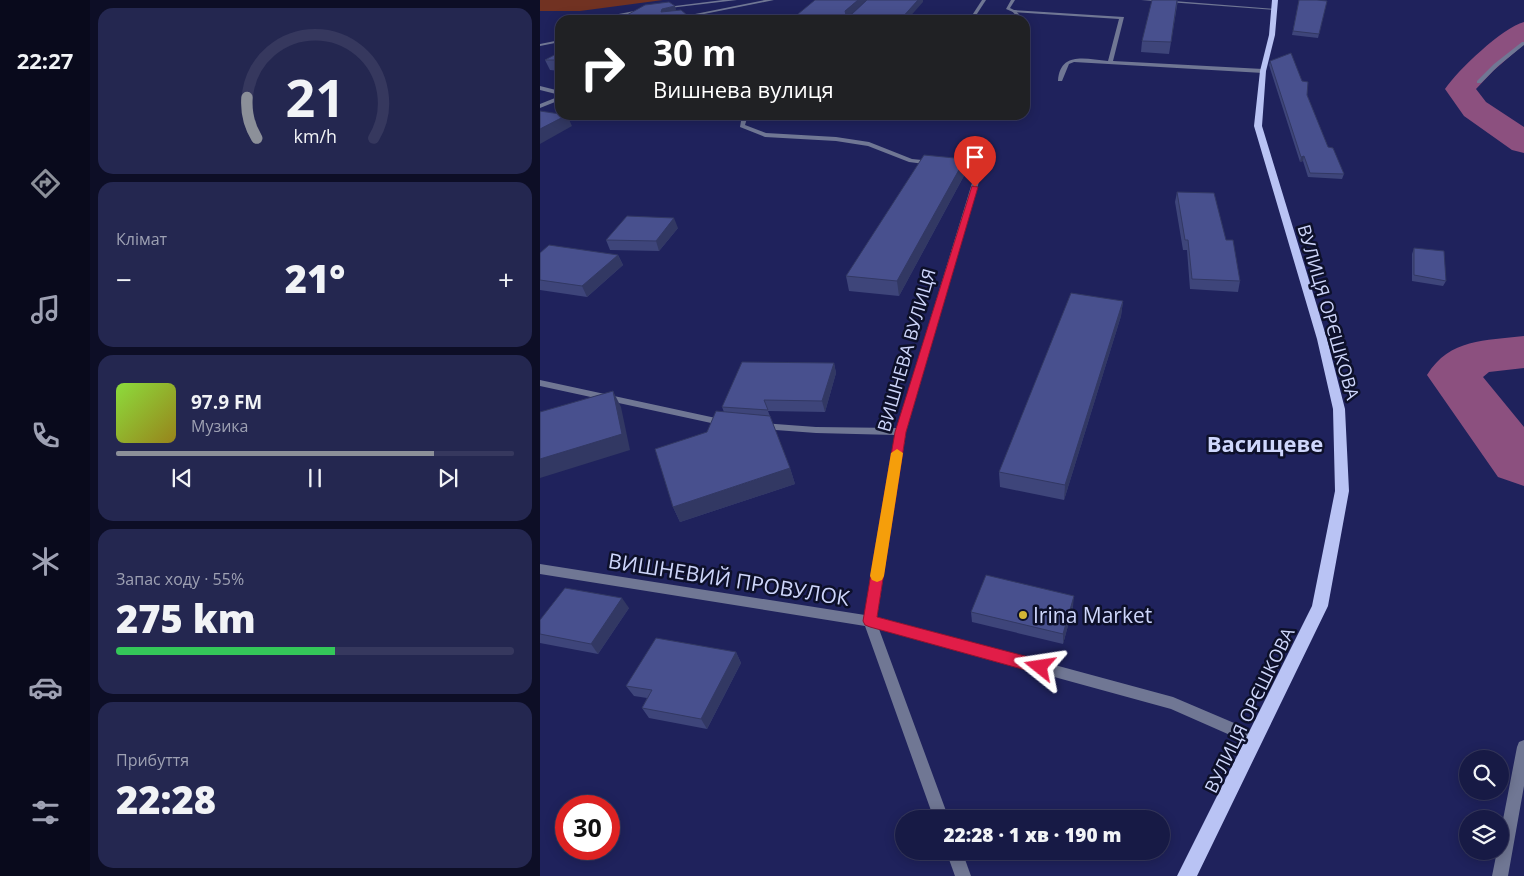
<!DOCTYPE html>
<html lang="uk">
<meta charset="utf-8">
<style>
body{margin:0;font-family:"Open Sans",sans-serif;background:#242750;color:#f1f3f6;height:100vh;display:flex;flex-direction:column;font-size:19px;white-space:nowrap}
*{box-sizing:border-box;margin:0}
p{font-size:16px;color:#9ea1b3}
.icon{flex:none;width:28px;height:28px;fill:none;stroke:currentColor;stroke-width:2;stroke-linecap:round;stroke-linejoin:round}
.map{position:relative;flex:1;overflow:hidden}
.side{display:flex;flex-direction:column;gap:8px;padding:8px;background:#0d0e26;width:450px}
.side>*{flex:none}
.guide{position:absolute;left:15px;top:15px;width:475px;height:105px;border-radius:15px;box-shadow:0 2px 12px #0003,0 0 0 1px #36385e;background:#202124;color:#fff;overflow:hidden}
.fabs{position:absolute;left:919px;top:750px;display:grid;gap:10px}
.fabs a{display:grid;place-items:center;width:50px;height:50px;border-radius:50%;background:#171a45;box-shadow:0 2px 12px #0003,0 0 0 1px #36385e;font-size:25px}
.speed{position:absolute;left:15px;top:795px;display:flex;gap:10px;font-size:25px;font-weight:700;text-align:center}
.speed>*{display:grid;place-content:center;width:65px;height:65px;border-radius:50%;background:#171a45;box-shadow:0 2px 12px #0003,0 0 0 1px #36385e;line-height:1}
.speed .limit{border:8px solid #d22;background:#fff;color:#111}
.pin{position:absolute;display:grid;place-items:center;width:42px;height:42px;color:#fff;margin:-51px -21px;border-radius:50% 50% 50% 0;rotate:-45deg;box-shadow:0 0 5px #0007}
.pin .icon{rotate:45deg}
.me{position:absolute;width:55px;margin:-28px;rotate:285deg;stroke-linejoin:round;filter:drop-shadow(0 0 4px #0008)}
.turn{display:flex;align-items:center;gap:18px;height:105px;padding:0 15px;font-size:22px}
.turn .icon{width:65px;height:65px;stroke-width:2.5}
.turn b{display:block;font-size:35px;line-height:42px}
.big{font-size:38px;font-weight:800;line-height:1.1}
.side .widget{flex:1;display:flex;flex-direction:column;justify-content:center;gap:8px;min-width:0;padding:0 18px;border-radius:15px;background:#242750}
.side .dial{align-items:center;gap:0}
.dial svg{height:130px;overflow:visible;fill:none;stroke:#36385e;stroke-width:7;stroke-linecap:round;text-anchor:middle}
.dial text{fill:#f1f3f6;stroke:none}
.song{display:flex;align-items:center;gap:15px}
.cover{width:60px;height:60px;border-radius:8px;background:linear-gradient(135deg,hsl(90 70% 55%),hsl(50 70% 35%))}
.played{height:5px;border-radius:2px;background:linear-gradient(90deg,#8c9099 80%,#36385e 80%)}
.keys{display:flex;justify-content:space-around;direction:ltr}
.heat{display:flex;justify-content:space-between;align-items:center;font-size:28px;direction:ltr}
.charge{height:8px;border-radius:4px;background:linear-gradient(90deg,#34c759 55%,#36385e 0)}
.trip{position:absolute;left:355px;top:810px;width:275px;height:50px;border-radius:25px;background:#171a45;box-shadow:0 2px 12px #0003,0 0 0 1px #36385e;font-weight:800;line-height:50px;text-align:center}
main{display:flex;flex:1;min-height:0}
.tabs{display:flex;flex-direction:column;width:90px;justify-content:space-around;align-items:center;background:#090a1c;color:#9ea1b3}
.tabs .icon{width:35px;height:35px}
.tabs .on{color:#8c9099}
.tabs b{font-size:22px;color:#f1f3f6}
.map>svg:first-child{display:block}
.green{fill:#713222}
.lines{fill:none;stroke-linecap:round;stroke-linejoin:round}
.river{fill:#8c507f;fill-rule:evenodd}
.lane{fill:#707794;fill-rule:evenodd}
.street{fill:#707794;fill-rule:evenodd}
.primary{fill:#b9c3f4;fill-rule:evenodd}
.wall{fill:#3e457a}
.shaded-wall{fill:#323863}
.building{fill:#48508e;stroke:#323863}
.route{fill:#e11d48;stroke:#92132f}
.slow{fill:#f59e0b}
.poi-dot{fill:#d3b635;stroke:#0d102a;stroke-width:2}
.labels{text-anchor:middle;dominant-baseline:central;stroke-width:5;stroke-linejoin:round;paint-order:stroke}
.street-label{font-size:18px;fill:#ced6fb;stroke:#0d102a}
.near-street-label{font-size:21px;fill:#ced6fb;stroke:#0d102a}
.near-poi-label{font-size:21px;fill:#ced6fb;stroke:#0d102a;text-anchor:start}
.district-label{font-size:22px;font-weight:bold;fill:#ced6fb;stroke:#0d102a}
</style>
<main>
<nav class="tabs">
<b>22:27</b>
<svg class="icon on" aria-label="directions" viewBox="0 0 24 24"><path d="M12 3l9 9-9 9-9-9zM9 14v-3h6M13 9l2 2-2 2"/></svg>
<svg class="icon" aria-label="music" viewBox="0 0 24 24"><path d="M9 18V5l10-2v13"/><circle cx="6" cy="18" r="3"/><circle cx="16" cy="16" r="3"/></svg>
<svg class="icon" aria-label="phone" viewBox="0 0 24 24"><path d="M5 4h4l2 5-3 2q2 4 5 5l2-3 5 2v4C11 20 4 13 5 4z"/></svg>
<svg class="icon" aria-label="climate" viewBox="0 0 24 24"><path d="M12 3v18M4 7l16 10M4 17L20 7"/></svg>
<svg class="icon" aria-label="car" viewBox="0 0 24 24"><path d="M5 17H2v-5l4-1 3-4h7l3 4 3 1v5h-3M9 17h6M6 11h13"/><circle cx="7" cy="17" r="2"/><circle cx="17" cy="17" r="2"/></svg>
<svg class="icon" aria-label="filters" viewBox="0 0 24 24"><path d="M4 7h16M4 17h16"/><circle cx="9" cy="7" r="2"/><circle cx="15" cy="17" r="2"/></svg>
</nav>
<section class="side">
<div class="widget dial"><svg viewBox="0 0 100 80">
<path d="M14 69A42 42 0 1 1 86 69"/>
<path d="M14 69A42 42 0 0 1 8 44" stroke="#8c9099"/>
<text x="50" y="56" font-size="32" font-weight="700">21</text>
<text x="50" y="72" font-size="11">km/h</text>
</svg></div>
<div class="widget"><p>Клімат</p>
<div class="heat"><a>−</a><b class="big">21°</b><a>+</a></div>
</div>
<div class="widget">
<div class="song"><i class="cover"></i><div><b>97.9 FM</b><p>Музика</p></div></div>
<div class="played"></div>
<div class="keys"><svg class="icon" aria-label="previous" viewBox="0 0 24 24"><path d="M18 5L8 12l10 7zM5 5v14"/></svg><svg class="icon" aria-label="pause" viewBox="0 0 24 24"><path d="M8 5v14M16 5v14"/></svg><svg class="icon" aria-label="next" viewBox="0 0 24 24"><path d="M6 5l10 7-10 7zM19 5v14"/></svg></div>
</div>
<div class="widget"><p>Запас ходу · 55%</p><b class="big">275 km</b><div class="charge"></div></div>
<div class="widget"><p>Прибуття</p><b class="big">22:28</b></div>
</section>
<div class="map">
<svg width="984" height="876" viewBox="0 0 984 876">
<rect width="100%" height="100%" fill="#1f225c"/>
<!-- green -->
<polygon class="green" points="0,0 123,0 40,11 0,11"/>
<g class="lines">
<!-- river -->
<g class="river">
<path d="M984,22V44L953,71L936,89L946,102L984,127V153L972,150L924,116L905,89C918,70 962,28 984,22Z"/>
<path d="M984,336V368L949,372L943,377L984,427V486L958,477L887,375C910,338 945,341 984,336Z"/>
</g>
<!-- lane -->
<g class="lane">
<polygon points="183,0 197,0 121,9 119,8"/>
<polygon points="442,0 446,0 433,20 429,20"/>
<polygon points="105,9 107,11 56,20 47,20"/>
<polygon points="471,10 475,10 484,20 480,20"/>
<polygon points="0,86 20,91 20,95 0,90"/>
</g>
<!-- street -->
<g class="street">
<polygon points="225,0 234,0 134,20 125,20"/>
<path d="M471,0H475L470,8L474,10L584,17L573,61L723,69L726,71L723,73L534,62L529,64L522,81H518C520,51 546,59 568,61L579,19L473,12L466,9Z"/>
<polygon points="601,0 621,0 736,9 734,10"/>
<polygon points="20,40 20,42 0,46 0,44"/>
<polygon points="982,42 984,42 984,45 958,66 941,83 937,83 937,81 954,64"/>
<polygon points="20,96 20,100 0,108 0,104"/>
<polygon points="202,115 208,115 205,125 226,133 296,137 329,142 372,159 392,161 395,163 392,165 369,162 328,146 296,141 225,137 200,127"/>
<polygon points="414,164 440,166 443,168 366,432 337,617 633,697 720,734 722,739 720,744 715,746 631,709 339,629 409,819 394,819 325,626 0,574 0,564 325,615 355,435 276,433 222,429 217,426 222,423 276,427 357,428 436,170 412,167 412,165"/>
<polygon points="0,380 185,420 190,423 185,426 0,386"/>
<polygon points="984,740 984,786 968,876 952,876 957,851 960,851 960,835 977,747 979,742"/>
<polygon points="406,851 422,851 431,876 415,876"/>
</g>
<!-- primary -->
<polygon class="primary" points="732,0 738,0 735,35 726,71 722,126 787,339 805,409 809,491 788,606 657,876 637,876 772,606 795,491 793,409 777,339 714,126 720,71 729,35"/>
</g>
<!-- wall -->
<g class="wall">
<polygon points="638,0 629,54 601,52 602,41"/>
<polygon points="759,0 787,1 778,38 752,35"/>
<polygon points="20,52 20,71 10,70 5,60"/>
<polygon points="730,61 767,95 788,147 804,174 802,179 768,177 763,161 760,162 729,65"/>
<polygon points="426,172 359,296 309,291 306,276"/>
<polygon points="637,192 686,240 700,281 698,292 650,289 647,250 643,250 635,202"/>
<polygon points="138,228 119,251 70,250 66,240"/>
<polygon points="874,248 906,281 903,286 872,281 872,254"/>
<polygon points="0,253 78,255 83,265 47,297 0,290"/>
<polygon points="583,301 581,316 524,500 460,487 459,472"/>
<polygon points="294,363 296,373 285,412 228,411 250,468 255,484 140,522 133,507 167,432 184,412 182,407"/>
<polygon points="533,607 523,644 432,622 431,612"/>
<polygon points="89,608 58,654 0,643 0,620"/>
<polygon points="196,652 201,663 167,729 109,718 102,708 107,698 94,696 86,686"/>
</g>
<!-- shaded-wall -->
<g class="shaded-wall">
<polygon points="318,0 327,0 306,19 305,11"/>
<polygon points="378,0 383,0 383,2 367,20 360,20"/>
<polygon points="135,6 138,16 121,12 122,9"/>
<polygon points="27,115 32,126 0,144 0,129"/>
<polygon points="764,156 763,161 760,162 761,157"/>
<polygon points="425,159 426,172 359,296 357,281"/>
<polygon points="134,218 138,228 119,251 116,241"/>
<polygon points="78,255 83,265 47,297 42,286"/>
<polygon points="583,301 581,316 524,500 525,485"/>
<polygon points="294,363 296,373 285,412 282,401"/>
<polygon points="73,391 81,407 90,450 0,478 0,459"/>
<polygon points="250,468 255,484 140,522 133,507"/>
<polygon points="534,596 533,607 523,644 523,634"/>
<polygon points="82,598 89,608 58,654 51,644"/>
<polygon points="196,652 201,663 167,729 161,719"/>
</g>
<!-- building -->
<g class="building">
<polygon points="275,0 318,0 305,11 306,15 312,14 327,0 378,0 360,20 273,20 252,19"/>
<polygon points="612,0 637,0 631,42 602,41"/>
<polygon points="759,0 777,0 787,1 779,34 753,31"/>
<polygon points="129,2 135,6 122,9 121,12 141,10 153,20 78,20 105,5"/>
<polygon points="20,52 20,60 5,60"/>
<polygon points="751,53 762,81 768,82 767,95 788,147 793,148 804,174 770,173 764,156 761,157 730,61"/>
<polygon points="0,111 20,114 20,115 27,115 0,129"/>
<polygon points="384,155 425,159 357,281 306,276"/>
<polygon points="637,192 674,193 686,240 693,240 700,281 652,279 648,240 645,240"/>
<polygon points="87,216 134,218 116,241 66,240"/>
<polygon points="9,245 78,255 42,286 0,280 0,253"/>
<polygon points="874,248 904,251 906,281 874,275"/>
<polygon points="531,293 583,301 525,485 459,472"/>
<polygon points="202,362 294,363 282,401 224,400 228,410 182,407"/>
<polygon points="73,391 82,434 0,459 0,412"/>
<polygon points="176,411 230,416 250,468 133,507 115,449 167,432"/>
<polygon points="446,575 534,596 523,634 431,612"/>
<polygon points="25,588 82,598 51,644 0,634 0,620"/>
<polygon points="116,638 196,652 161,719 102,708 112,690 86,686"/>
</g>
<!-- route -->
<polygon class="route" points="432,186 438,187 366,432 337,617 500,660 506,662 508,667 506,672 500,674 330,627 325,625 323,621 355,432"/>
<!-- slow -->
<polygon class="slow" points="357,449 363,453 344,576 342,580 337,582 332,580 330,576 351,453"/>
<!-- markers -->
<circle class="poi-dot" cx="483" cy="615" r="5"/>
<g class="labels">
<!-- street labels -->
<g class="street-label">
<text transform="translate(789 312) rotate(74)">ВУЛИЦЯ ОРЄШКОВА</text>
<text transform="translate(366 350) rotate(-74)">ВИШНЕВА ВУЛИЦЯ</text>
<text transform="translate(709 710) rotate(-64)">ВУЛИЦЯ ОРЄШКОВА</text>
</g>
<!-- near-street labels -->
<g class="near-street-label">
<text transform="translate(189 579) rotate(9)">ВИШНЕВИЙ ПРОВУЛОК</text>
</g>
<!-- near-poi labels -->
<g class="near-poi-label">
<text x="493" y="615">Irina Market</text>
</g>
<!-- district labels -->
<g class="district-label">
<text x="725" y="443">Васищеве</text>
</g>
</g>
</svg>
<div class="fabs">
<a><svg class="icon" aria-label="search" viewBox="0 0 24 24"><circle cx="10" cy="10" r="6"/><path d="M15 15l6 6"/></svg></a>
<a><svg class="icon" aria-label="layers" viewBox="0 0 24 24"><path d="M12 4l9 5-9 5-9-5zM3 14l9 5 9-5"/></svg></a>
</div>
<div class="speed"><div class="limit">30</div></div>
<div class="pin" style="left:435px;top:187px;background:#d93025"><svg class="icon" aria-label="arrive" viewBox="0 0 24 24"><path d="M6 21V4h12l-3 4 3 4H6"/></svg></div>
<svg class="me" style="left:500px;top:667px" viewBox="-20 -20 40 40"><path d="M0-17L14 15 0 8-14 15z" fill="#e11d48" stroke="#fff" stroke-width="4"/></svg>
<div class="trip">22:28 · 1 хв · 190 m</div>
<div class="guide">
<div class="turn"><svg class="icon" aria-label="right" viewBox="0 0 24 24"><path d="M7 20v-9h11M14 6l5 5-5 5"/></svg><div><b>30 m</b>Вишнева вулиця</div></div>
</div>
</div>
</main>
